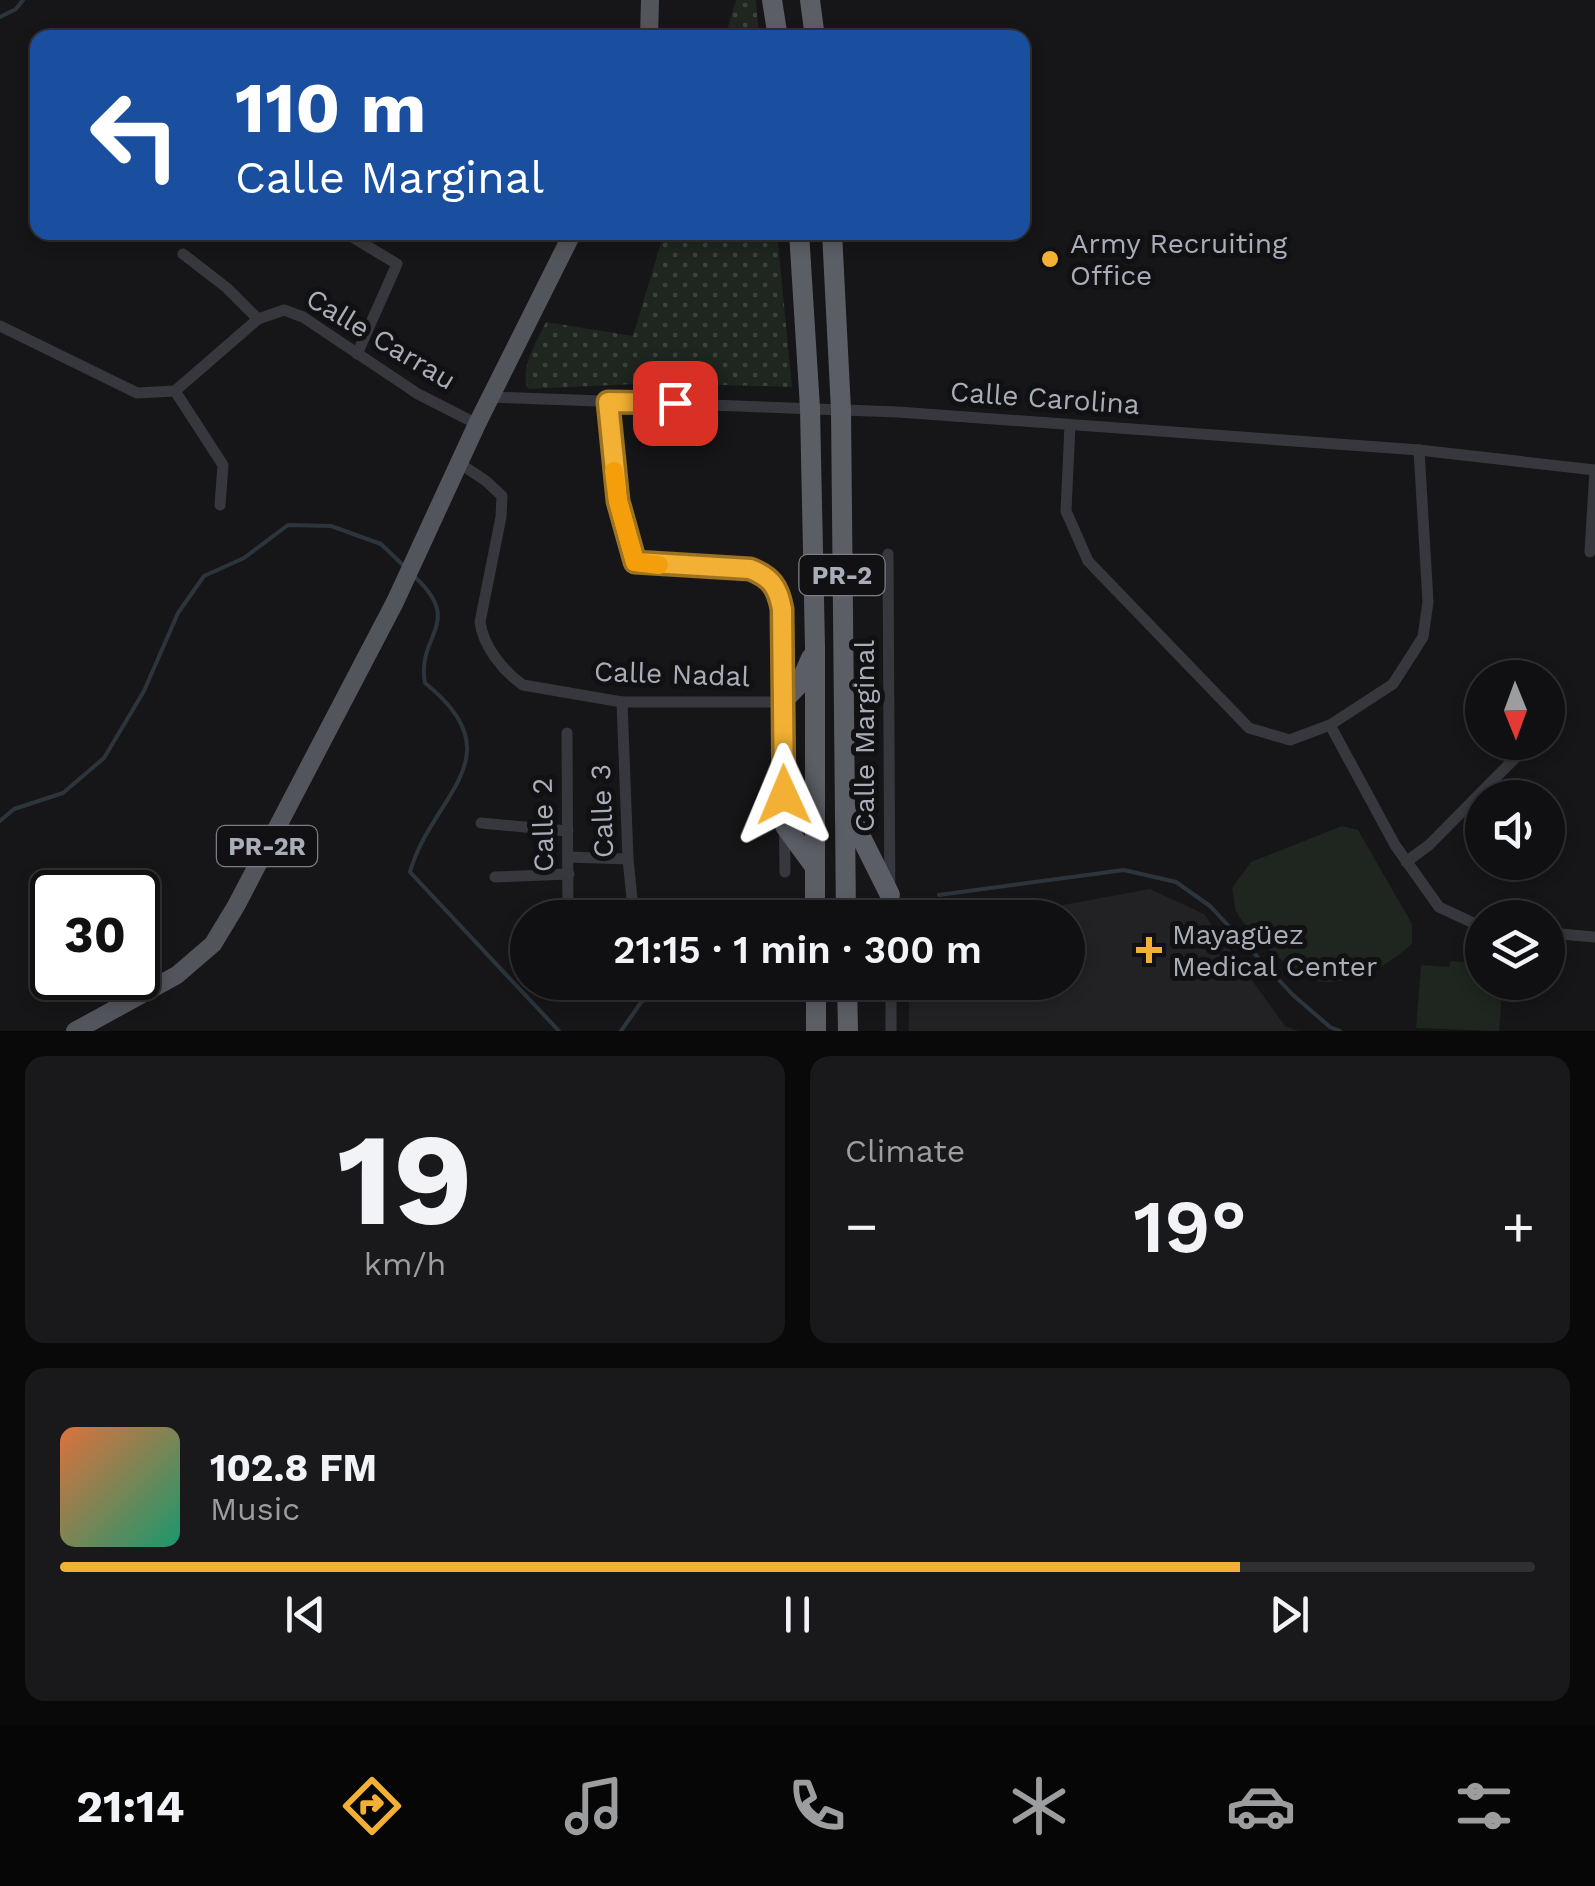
<!DOCTYPE html>
<meta charset="utf-8">
<style>
body{margin:0;font-family:"Work Sans",sans-serif;background:#19191b;color:#f1f3f6;height:100vh;display:flex;flex-direction:column;font-size:38px;white-space:nowrap}
*{box-sizing:border-box;margin:0}
p{font-size:32px;color:#9c9d9f}
.icon{flex:none;width:55px;height:55px;fill:none;stroke:currentColor;stroke-width:2;stroke-linecap:round;stroke-linejoin:round}
.map{position:relative;height:1031px;overflow:hidden}
.sheet{display:flex;flex-direction:column;gap:25px;padding:25px;background:#09090a;flex:1}
.sheet>*{flex:none}
.top-card{position:absolute;left:30px;top:30px;width:1000px;height:210px;border-radius:20px;box-shadow:0 5px 15px #0003,0 0 0 2px #303032;background:#1a4fa0;color:#fff;overflow:hidden}
.needle{width:65px;rotate:179deg}
.controls{position:absolute;left:1465px;top:660px;display:grid;gap:20px}
.controls a{display:grid;place-items:center;width:100px;height:100px;border-radius:50%;background:#101012;box-shadow:0 5px 15px #0003,0 0 0 2px #303032;font-size:50px}
.speed{position:absolute;left:30px;top:870px;display:flex;gap:20px;font-size:50px;font-weight:700;text-align:center}
.speed>*{display:grid;place-content:center;width:130px;height:130px;border-radius:50%;background:#101012;box-shadow:0 5px 15px #0003,0 0 0 2px #303032;line-height:1}
.speed .limit{border:5px solid #111;border-radius:15px;background:#fff;color:#111}
.pin{position:absolute;display:grid;place-items:center;width:85px;height:85px;color:#fff;margin:-42px;border-radius:20px;box-shadow:0 5px 15px #0006}
.me{position:absolute;width:110px;margin:-55px;rotate:359deg;stroke-linejoin:round;filter:drop-shadow(0 0 8px #0008)}
.turn{display:flex;align-items:center;gap:35px;height:210px;padding:0 40px;font-size:45px}
.turn .icon{width:130px;height:130px;stroke-width:2.5}
.turn b{display:block;font-size:70px;line-height:85px}
.big{font-size:75px;font-weight:600;line-height:1.1}
.sheet .widget{flex:1;display:flex;flex-direction:column;justify-content:center;gap:15px;min-width:0;padding:0 35px;border-radius:20px;background:#19191b}
.sheet .dial{align-items:center;gap:0}
.dial b{font-size:130px;line-height:1}
.song{display:flex;align-items:center;gap:30px}
.cover{width:120px;height:120px;border-radius:15px;background:linear-gradient(135deg,hsl(20 70% 55%),hsl(160 70% 35%))}
.played{height:10px;border-radius:5px;background:linear-gradient(90deg,#f2b134 80%,#303032 80%)}
.keys{display:flex;justify-content:space-around;direction:ltr}
.heat{display:flex;justify-content:space-between;align-items:center;font-size:55px;direction:ltr}
.sheet .tiles{flex:1;display:grid;gap:25px;grid-template-columns:1fr 1fr}
.widget:last-child{grid-column:span 2}
.trip{position:absolute;left:510px;top:900px;width:575px;height:100px;border-radius:50px;background:#101012;box-shadow:0 5px 15px #0003,0 0 0 2px #303032;font-weight:600;line-height:100px;text-align:center}
.menu{display:flex;height:160px;justify-content:space-around;align-items:center;background:#060607;color:#9c9d9f}
.menu .icon{width:70px;height:70px}
.menu .current{color:#f2b134}
.menu b{font-size:45px;color:#f1f3f6}
.map>svg:first-child{display:block}
.built{fill:#222225}
.green{fill:url(#green-dots)}
.pitch{fill:#1e261f}
.lines{fill:none;stroke-linecap:round;stroke-linejoin:round}
.stream{stroke:#2c353c;stroke-width:4}
.minor{stroke:#37383d;stroke-width:11}
.primary{stroke:#53555c;stroke-width:18}
.trunk{stroke:#5b5e65;stroke-width:20}
.route-casing{stroke:#9d7322;stroke-width:25}
.route{stroke:#f2b134;stroke-width:18}
.slow{stroke:#f59e0b;stroke-width:18}
.poi-dot{fill:#f2b134;stroke:#111113;stroke-width:4}
.labels{text-anchor:middle;dominant-baseline:central;stroke-width:10;stroke-linejoin:round;paint-order:stroke}
.shield{fill:#111113;stroke:#7b7e86;stroke-width:2.5}
.shield-label{font-size:25px;font-weight:bold;fill:#a8adb8}
.poi-label{font-size:28px;fill:#a8adb8;stroke:#111113;text-anchor:start}
.street-label{font-size:28px;fill:#a8adb8;stroke:#111113}
</style>
<div class="map">
<svg width="1595" height="1031" viewBox="0 0 1595 1031">
<defs>
<pattern id="green-dots" width="8" height="8" patternUnits="userSpaceOnUse" patternTransform="scale(2.5)"><rect width="8" height="8" fill="#1e261f"/><path d="M2 2h.1M6 6h.1" fill="none" stroke="#3c433d" stroke-width="1.8" stroke-linecap="round"/></pattern>
</defs>
<rect width="100%" height="100%" fill="#161618"/>
<!-- built -->
<polygon class="built" points="1150,889 1204,914 1285,1026 1299,1031 909,1031 909,983 1068,982 1068,918 997,917"/>
<!-- green -->
<g class="green">
<polygon points="736,0 756,0 759,37 725,37"/>
<path d="M664,233H777L792,387L656,383L528,389C519,368 537,342 546,322L633,336Z"/>
</g>
<!-- pitch -->
<g class="pitch">
<path d="M1342,826L1358,830L1412,924V943C1390,966 1345,989 1312,980C1293,974 1244,929 1236,911C1234,905 1234,895 1232,888L1251,862Z"/>
<polygon points="1451,961 1476,963 1476,969 1482,969 1482,982 1503,983 1499,1031 1416,1028 1421,965 1449,967"/>
</g>
<g class="lines">
<!-- stream -->
<g class="stream">
<polyline points="0,17 16,9 23,0"/>
<path d="M415,577C465,624 416,634 425,683C518,757 431,796 410,872L559,1031"/>
<polyline points="0,821 14,809 63,793 104,758 144,691 178,613 204,576 244,558 288,525 331,526 381,544 405,567"/>
<polyline points="939,895 1124,870 1176,882 1210,906 1293,995 1330,1027 1340,1031"/>
<polyline points="748,918 785,904"/>
<polyline points="621,1031 642,1001 686,991 698,982"/>
</g>
<!-- minor -->
<g class="minor">
<polyline points="344,232 397,264 357,354"/>
<polyline points="183,254 227,288 258,319"/>
<polyline points="0,326 137,393 175,391 258,319 284,310 303,317 418,394 477,424"/>
<polyline points="175,391 223,465 220,505"/>
<polyline points="491,397 898,412 1419,450 1595,470"/>
<path d="M608,402L618,501L635,562L750,569C771,577 778,587 782,609L785,872"/>
<polyline points="1070,425 1066,511 1088,561 1249,728 1290,740 1330,725 1393,684 1423,637 1428,602 1419,450"/>
<path d="M459,463L486,481L502,496L501,517L480,622C483,646 503,671 523,685L622,702H782"/>
<polyline points="1590,552 1595,470"/>
<polyline points="888,554 890,918"/>
<polyline points="622,702 628,859 634,918"/>
<polyline points="1330,725 1395,845 1439,907 1482,927"/>
<polyline points="567,733 568,918"/>
<polyline points="481,823 568,831"/>
<polyline points="568,857 628,859"/>
<polyline points="1406,862 1429,845 1528,745"/>
<polyline points="495,877 569,874"/>
<polyline points="1548,933 1595,937"/>
<polyline points="891,982 891,1031"/>
</g>
<!-- primary -->
<g class="primary">
<polyline points="649,38 650,0"/>
<polyline points="75,1031 177,975 213,944 236,906 395,602 477,424 573,232"/>
</g>
<!-- trunk -->
<g class="trunk">
<polyline points="772,0 778,38"/>
<polyline points="810,0 815,38"/>
<polyline points="799,232 810,408 815,647 815,918"/>
<polyline points="832,232 841,410 846,918"/>
<polyline points="782,702 800,683 811,658"/>
<polyline points="848,811 890,895"/>
<polyline points="785,826 815,867"/>
<polyline points="816,982 816,1031"/>
<polyline points="847,982 848,1031"/>
</g>
</g>
<g class="lines">
<defs>
<path id="route" d="M675,403L608,402L618,501L635,562L750,569C771,577 778,587 782,609L784,795"/>
</defs>
<!-- route casing -->
<use href="#route" class="route-casing"/>
<!-- route -->
<use href="#route" class="route"/>
<!-- slow -->
<polyline class="slow" points="614,471 618,501 635,562 659,565"/>
</g>
<!-- markers -->
<g class="poi-dot">
<circle cx="1050" cy="259" r="10"/>
<path d="M1144 935h10v10h10v10h-10v10h-10v-10h-10v-10h10z"/>
</g>
<g class="labels">
<!-- shield labels -->
<g class="shield">
<rect x="799.5" y="555" width="85" height="40" rx="8"/>
<rect x="217" y="826" width="100" height="40" rx="8"/>
</g>
<g class="shield-label">
<text x="842" y="575">PR-2</text>
<text x="267" y="846">PR-2R</text>
</g>
<!-- poi labels -->
<g class="poi-label">
<text x="1070" y="243">Army Recruiting<tspan x="1070" dy="32">Office</tspan></text>
<text x="1172" y="934">Mayagüez<tspan x="1172" dy="32">Medical Center</tspan></text>
</g>
<!-- street labels -->
<g class="street-label">
<text transform="translate(381 339) rotate(31)">Calle Carrau</text>
<text transform="translate(1045 398) rotate(4)">Calle Carolina</text>
<text transform="translate(672 674) rotate(2)">Calle Nadal</text>
<text transform="translate(864 736) rotate(-90)">Calle Marginal</text>
<text transform="translate(602 811) rotate(-92)">Calle 3</text>
<text transform="translate(543 825) rotate(-91)">Calle 2</text>
</g>
</g>
</svg>
<div class="controls">
<a><svg class="needle" viewBox="-14 -14 28 28"><path d="M0-13l5 13h-10z" fill="#e53935"/><path d="M0 13l5-13h-10z" fill="#9c9d9f"/></svg></a>
<a><svg class="icon" aria-label="sound" viewBox="0 0 24 24"><path d="M4 9h4l5-4v14l-5-4H4zM17 9q2 3 0 6"/></svg></a>
<a><svg class="icon" aria-label="layers" viewBox="0 0 24 24"><path d="M12 4l9 5-9 5-9-5zM3 14l9 5 9-5"/></svg></a>
</div>
<div class="speed"><div class="limit">30</div></div>
<div class="pin" style="left:675px;top:403px;background:#d93025"><svg class="icon" aria-label="arrive" viewBox="0 0 24 24"><path d="M6 21V4h12l-3 4 3 4H6"/></svg></div>
<svg class="me" style="left:784px;top:795px" viewBox="-20 -20 40 40"><path d="M0-17L14 15 0 8-14 15z" fill="#f2b134" stroke="#fff" stroke-width="4"/></svg>
<div class="trip">21:15 · 1 min · 300 m</div>
<div class="top-card">
<div class="turn"><svg class="icon" aria-label="left" viewBox="0 0 24 24"><path d="M17 20v-9H6M10 6l-5 5 5 5"/></svg><div><b>110 m</b>Calle Marginal</div></div>
</div>
</div>
<section class="sheet">
<div class="tiles">
<div class="widget dial"><b>19</b><p>km/h</p></div>
<div class="widget"><p>Climate</p>
<div class="heat"><a>−</a><b class="big">19°</b><a>+</a></div>
</div>
<div class="widget">
<div class="song"><i class="cover"></i><div><b>102.8 FM</b><p>Music</p></div></div>
<div class="played"></div>
<div class="keys"><svg class="icon" aria-label="previous" viewBox="0 0 24 24"><path d="M18 5L8 12l10 7zM5 5v14"/></svg><svg class="icon" aria-label="pause" viewBox="0 0 24 24"><path d="M8 5v14M16 5v14"/></svg><svg class="icon" aria-label="next" viewBox="0 0 24 24"><path d="M6 5l10 7-10 7zM19 5v14"/></svg></div>
</div>
</div>
</section>
<nav class="menu">
<b>21:14</b>
<svg class="icon current" aria-label="directions" viewBox="0 0 24 24"><path d="M12 3l9 9-9 9-9-9zM9 14v-3h6M13 9l2 2-2 2"/></svg>
<svg class="icon" aria-label="music" viewBox="0 0 24 24"><path d="M9 18V5l10-2v13"/><circle cx="6" cy="18" r="3"/><circle cx="16" cy="16" r="3"/></svg>
<svg class="icon" aria-label="phone" viewBox="0 0 24 24"><path d="M5 4h4l2 5-3 2q2 4 5 5l2-3 5 2v4C11 20 4 13 5 4z"/></svg>
<svg class="icon" aria-label="climate" viewBox="0 0 24 24"><path d="M12 3v18M4 7l16 10M4 17L20 7"/></svg>
<svg class="icon" aria-label="car" viewBox="0 0 24 24"><path d="M5 17H2v-5l4-1 3-4h7l3 4 3 1v5h-3M9 17h6M6 11h13"/><circle cx="7" cy="17" r="2"/><circle cx="17" cy="17" r="2"/></svg>
<svg class="icon" aria-label="filters" viewBox="0 0 24 24"><path d="M4 7h16M4 17h16"/><circle cx="9" cy="7" r="2"/><circle cx="15" cy="17" r="2"/></svg>
</nav>
